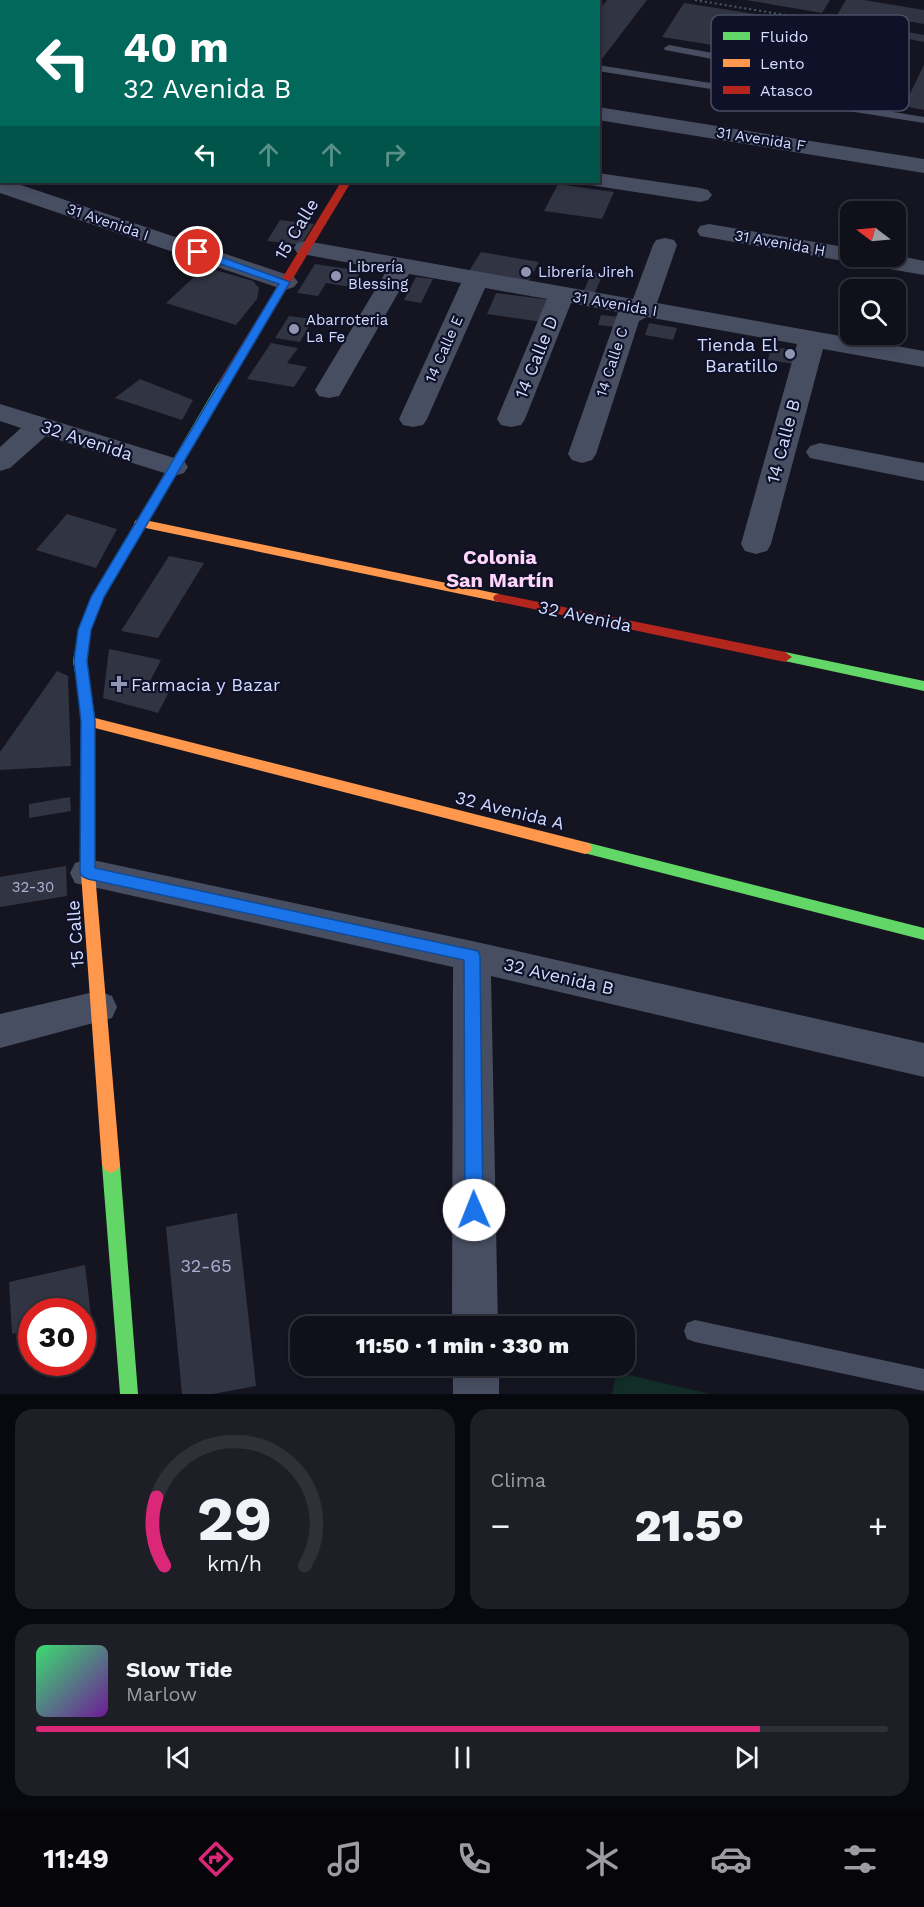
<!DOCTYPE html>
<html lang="es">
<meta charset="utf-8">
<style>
body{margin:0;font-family:"Work Sans",sans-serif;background:#1d1e26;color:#f1f3f6;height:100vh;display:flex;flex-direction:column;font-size:22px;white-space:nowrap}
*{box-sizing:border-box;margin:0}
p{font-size:20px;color:#9b9da2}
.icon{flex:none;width:33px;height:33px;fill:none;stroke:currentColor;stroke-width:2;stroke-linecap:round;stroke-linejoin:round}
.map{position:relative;height:1394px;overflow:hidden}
.panel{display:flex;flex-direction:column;gap:15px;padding:15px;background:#08090e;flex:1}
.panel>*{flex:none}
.guide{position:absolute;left:0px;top:0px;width:600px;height:183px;box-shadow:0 3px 9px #0003,0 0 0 2px #2f3038;background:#00695c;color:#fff;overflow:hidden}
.needle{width:39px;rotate:286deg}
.controls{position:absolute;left:840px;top:201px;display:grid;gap:12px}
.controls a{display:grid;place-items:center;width:66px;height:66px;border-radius:12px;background:#0f1019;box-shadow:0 3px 9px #0003,0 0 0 2px #2f3038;font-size:30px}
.speed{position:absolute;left:18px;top:1298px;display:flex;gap:12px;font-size:30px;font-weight:700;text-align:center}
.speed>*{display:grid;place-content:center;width:78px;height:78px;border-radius:50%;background:#0f1019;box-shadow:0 3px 9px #0003,0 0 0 2px #2f3038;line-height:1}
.speed .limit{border:9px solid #d22;background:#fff;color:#111}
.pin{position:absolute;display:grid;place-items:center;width:51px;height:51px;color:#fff;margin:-26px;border:3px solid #fff;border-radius:50%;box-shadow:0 2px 6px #0007}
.me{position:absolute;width:66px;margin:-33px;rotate:359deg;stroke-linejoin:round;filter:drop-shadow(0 0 4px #0008)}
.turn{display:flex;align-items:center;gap:21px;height:126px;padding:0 24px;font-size:27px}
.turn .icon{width:78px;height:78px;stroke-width:2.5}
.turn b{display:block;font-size:42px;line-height:51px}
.lanes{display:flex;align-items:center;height:57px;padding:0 24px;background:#0003;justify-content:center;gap:30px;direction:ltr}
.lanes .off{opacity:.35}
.big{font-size:45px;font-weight:800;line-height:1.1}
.panel .card{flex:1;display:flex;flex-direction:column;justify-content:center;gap:9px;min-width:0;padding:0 21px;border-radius:18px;background:#1d1e26}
.panel .dial{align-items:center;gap:0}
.dial svg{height:156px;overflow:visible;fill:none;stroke:#2f3038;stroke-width:7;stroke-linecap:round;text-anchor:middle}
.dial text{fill:#f1f3f6;stroke:none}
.song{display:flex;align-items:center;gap:18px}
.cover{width:72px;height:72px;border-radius:9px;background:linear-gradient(135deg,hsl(140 70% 55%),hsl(280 70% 35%))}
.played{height:6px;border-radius:3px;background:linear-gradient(90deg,#db2777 85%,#2f3038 85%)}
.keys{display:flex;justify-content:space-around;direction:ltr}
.heat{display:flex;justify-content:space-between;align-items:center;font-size:33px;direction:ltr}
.panel .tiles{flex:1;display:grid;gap:15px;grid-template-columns:1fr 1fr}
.card:last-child{grid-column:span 2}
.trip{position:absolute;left:290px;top:1316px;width:345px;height:60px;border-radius:18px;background:#0f1019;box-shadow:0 3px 9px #0003,0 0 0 2px #2f3038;font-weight:800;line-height:60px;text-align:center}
.tab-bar{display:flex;height:96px;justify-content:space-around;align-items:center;background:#06060a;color:#9b9da2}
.tab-bar .icon{width:42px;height:42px}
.tab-bar .on{color:#db2777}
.tab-bar b{font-size:27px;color:#f1f3f6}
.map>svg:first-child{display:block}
.green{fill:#112d26}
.building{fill:#313443}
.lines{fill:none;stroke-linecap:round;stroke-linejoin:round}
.path{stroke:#455b62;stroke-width:2;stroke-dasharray:2 3;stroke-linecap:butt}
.lane{fill:#484e62;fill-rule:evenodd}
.street{fill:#484e62;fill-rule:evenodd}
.fast{fill:#63d668;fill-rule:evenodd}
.slow{fill:#ff974d;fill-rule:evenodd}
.jam{fill:#b3261e;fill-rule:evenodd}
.route{fill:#1a73e8;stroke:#114b97;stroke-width:1.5}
.poi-dot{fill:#9096b1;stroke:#0e1127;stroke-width:2}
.labels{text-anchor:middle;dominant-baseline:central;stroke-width:4.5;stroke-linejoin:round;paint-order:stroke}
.far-street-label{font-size:15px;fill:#d3dbff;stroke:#0e1127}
.far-poi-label{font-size:15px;fill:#d3dbff;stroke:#0e1127;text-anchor:start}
.number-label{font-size:15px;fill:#aab1d0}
.street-label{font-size:18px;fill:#d3dbff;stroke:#0e1127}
.poi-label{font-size:18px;fill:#d3dbff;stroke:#0e1127;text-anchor:end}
.near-number-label{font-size:18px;fill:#aab1d0}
.neighbourhood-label{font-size:20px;font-weight:bold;fill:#ffd5fc;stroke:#0e1127}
.key{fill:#0e1127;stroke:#494e68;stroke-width:1.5}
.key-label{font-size:16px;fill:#d3dbff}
</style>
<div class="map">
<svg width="924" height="1394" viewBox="0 0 924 1394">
<rect width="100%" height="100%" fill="#141521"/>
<!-- green -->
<polygon class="green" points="616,1372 710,1394 612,1394"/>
<!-- building -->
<g class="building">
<polygon points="607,0 647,0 598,64 598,11"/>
<polygon points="746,0 830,0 822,13"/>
<polygon points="846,0 864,0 924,10 924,24 878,16 873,26 924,35 924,42 897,37 865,100 825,93 860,30 831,25"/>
<polygon points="684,3 843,28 825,63 662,37"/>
<polygon points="924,65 924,110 904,106"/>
<polygon points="558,184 585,188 614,192 602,219 544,211"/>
<polygon points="280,220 314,224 301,245 267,241"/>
<polygon points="481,252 539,262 527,284 467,274"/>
<polygon points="315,264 335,267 361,271 351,287 326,283 318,296 297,293"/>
<polygon points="205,267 253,281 259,288 257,299 236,325 166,303"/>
<polygon points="592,272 603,274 593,297 582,295"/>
<polygon points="416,277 433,279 421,303 404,300"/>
<polygon points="496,293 551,300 542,322 487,314"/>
<polygon points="601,315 620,317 617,327 598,325"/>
<polygon points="289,316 313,319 300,342 275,338"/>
<polygon points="649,323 677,328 673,340 645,335"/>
<polygon points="271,343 298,348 287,363 307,367 294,387 247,379"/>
<polygon points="771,347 798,350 795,364 768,360"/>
<polygon points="140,379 193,400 182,420 115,398"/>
<polygon points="67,514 117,529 96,568 36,550"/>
<polygon points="169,556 204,563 158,638 121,631"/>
<polygon points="109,649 161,660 149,683 171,688 158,713 103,698"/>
<polygon points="57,671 68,676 71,766 0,770 0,752"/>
<polygon points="70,797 71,811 29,818 29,804"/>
<polygon points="66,866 67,896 0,907 0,877"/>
<polygon points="237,1213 256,1386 213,1394 182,1394 166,1227"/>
<polygon points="85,1265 91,1316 82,1318 82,1311 32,1311 32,1330 12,1334 9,1282"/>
</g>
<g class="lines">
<!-- path -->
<g class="path">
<polyline points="31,0 37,2"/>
<polyline points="695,0 833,23"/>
<polyline points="76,2 79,0"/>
</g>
<!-- lane -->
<g class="lane">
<polygon points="305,0 317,0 318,2 306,2"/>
<polygon points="669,45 783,66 788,73 777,93 924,117 924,123 598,71 598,65 767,92 778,73 776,71 665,50 664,48"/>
<polygon points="695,1320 924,1369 924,1391 695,1342 687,1339 684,1331 687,1323"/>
</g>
<!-- street -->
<g class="street">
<polygon points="248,0 273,0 274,2 249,2"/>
<rect x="0" y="13" width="2" height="12"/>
<rect x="0" y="53" width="2" height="12"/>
<polygon points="598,107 924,159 924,173 598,120"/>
<polygon points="598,173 700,188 708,190 712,195 708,200 700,202 590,185 587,182 598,182"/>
<polygon points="0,178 2,182 12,182 294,277 298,282 294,287 285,290 276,287 0,193"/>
<polygon points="709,224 850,248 850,256 896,255 924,261 924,275 700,236 697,231 700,226"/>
<polygon points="665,238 674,240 677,245 657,303 924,351 924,367 823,349 771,544 767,551 756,554 745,551 741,544 797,344 647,317 639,321 596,454 592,460 582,463 572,460 568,454 618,312 571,303 525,419 521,425 511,427 501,425 497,419 547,299 485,288 427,419 423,425 413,427 403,425 399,419 461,283 409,274 339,396 329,398 319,396 315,390 387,270 297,253 294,248 297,243 306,241 633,299 653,245 656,240"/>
<polygon points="0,404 184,461 188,467 184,473 174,476 46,436 10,468 0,471 0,447 21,428 0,421"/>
<polygon points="820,443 924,463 924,481 810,458 806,452 810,446"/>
<polygon points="88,859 472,941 924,1043 924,1077 491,976 498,1326 452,1326 453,967 75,883 70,873 75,863"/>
<polygon points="98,991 112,996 117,1007 112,1018 0,1048 0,1014"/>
<rect x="453" y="1365" width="46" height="29"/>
</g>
<!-- fast -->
<g class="fast">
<polygon points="224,380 230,383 104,597 91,630 87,661 95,718 88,723 83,721 73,661 79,630 92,597 218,383"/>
<polygon points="785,652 924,681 924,691 780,660 778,657"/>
<polygon points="585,842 924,928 924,940 580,852 578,848 580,844"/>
<polygon points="111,1157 117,1160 120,1165 138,1394 120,1394 102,1165 105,1160"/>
</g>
<!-- slow -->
<g class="slow">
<polygon points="140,519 499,594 505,598 499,602 136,526 134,523 136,520"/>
<polygon points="88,713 95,718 585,842 590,844 592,848 590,852 585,854 95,728 95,873 120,1165 117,1170 111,1173 105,1170 102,1165 81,873 81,718"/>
</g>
<!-- jam -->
<g class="jam">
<polygon points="341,182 351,182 230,383 224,386 220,385 218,383"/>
<polygon points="499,594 785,652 792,657 785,662 495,601 493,598 495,595"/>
</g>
</g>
<!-- route -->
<polygon class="route" points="194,250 202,250 290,282 104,597 91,630 87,661 95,721 95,868 478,951 480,956 483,1210 481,1216 474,1218 468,1216 465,1210 464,960 88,879 83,877 80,873 81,721 74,661 78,630 91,597 279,284 194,255"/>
<!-- markers -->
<g class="poi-dot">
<circle cx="526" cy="272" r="6"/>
<circle cx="336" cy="276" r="6"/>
<circle cx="294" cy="329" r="6"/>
<circle cx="790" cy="354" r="6"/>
<path d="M116 675h6v6h6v6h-6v6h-6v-6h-6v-6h6z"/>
</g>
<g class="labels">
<!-- far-street labels -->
<g class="far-street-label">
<text transform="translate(761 139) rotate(9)">31 Avenida F</text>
<text transform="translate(108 222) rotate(19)">31 Avenida I</text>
<text transform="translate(780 243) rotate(10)">31 Avenida H</text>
<text transform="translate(615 304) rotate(10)">31 Avenida I</text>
<text transform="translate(444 349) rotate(-66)">14 Calle E</text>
<text transform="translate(612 362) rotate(-72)">14 Calle C</text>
</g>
<!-- far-poi labels -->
<g class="far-poi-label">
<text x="348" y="267">Librería<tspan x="348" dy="17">Blessing</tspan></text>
<text x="538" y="272">Librería Jireh</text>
<text x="306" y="320">Abarroteria<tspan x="306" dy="17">La Fe</tspan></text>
</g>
<!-- number labels -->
<g class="number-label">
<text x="33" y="887">32-30</text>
</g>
<!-- street labels -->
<g class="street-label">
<text transform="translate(296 229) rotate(-59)">15 Calle</text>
<text transform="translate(536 357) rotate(-68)">14 Calle D</text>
<text transform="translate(87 440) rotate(18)">32 Avenida</text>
<text transform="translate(783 441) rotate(-75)">14 Calle B</text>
<text transform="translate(585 616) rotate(12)">32 Avenida</text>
<text transform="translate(510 810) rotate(14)">32 Avenida A</text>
<text transform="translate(75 934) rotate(-94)">15 Calle</text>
<text transform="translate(559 976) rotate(13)">32 Avenida B</text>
</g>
<!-- poi labels -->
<g class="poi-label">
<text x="778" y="344">Tienda El<tspan x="778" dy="21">Baratillo</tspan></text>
<text x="131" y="684" text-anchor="start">Farmacia y Bazar</text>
</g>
<!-- near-number labels -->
<g class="near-number-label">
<text x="206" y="1265">32-65</text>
</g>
<!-- neighbourhood labels -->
<g class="neighbourhood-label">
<text x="500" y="557">Colonia<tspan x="500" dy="23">San Martín</tspan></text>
</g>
</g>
<!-- legend -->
<rect x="711" y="15" width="198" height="96" rx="9" class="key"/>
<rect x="723" y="32" width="27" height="8" fill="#63d668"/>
<rect x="723" y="59" width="27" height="8" fill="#ff974d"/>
<rect x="723" y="86" width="27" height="8" fill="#b3261e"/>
<g class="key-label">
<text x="760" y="42">Fluido</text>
<text x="760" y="69">Lento</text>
<text x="760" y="96">Atasco</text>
</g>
</svg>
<div class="controls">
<a><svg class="needle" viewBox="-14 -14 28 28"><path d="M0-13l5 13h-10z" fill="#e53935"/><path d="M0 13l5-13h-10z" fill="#9b9da2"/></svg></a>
<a><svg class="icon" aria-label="search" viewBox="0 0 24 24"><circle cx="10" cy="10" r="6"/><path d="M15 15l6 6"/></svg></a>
</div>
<div class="speed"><div class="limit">30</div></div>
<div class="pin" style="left:198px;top:252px;background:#d93025"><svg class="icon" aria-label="arrive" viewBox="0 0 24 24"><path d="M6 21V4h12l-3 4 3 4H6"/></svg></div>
<svg class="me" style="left:474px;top:1210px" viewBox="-20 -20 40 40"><circle r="19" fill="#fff"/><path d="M0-13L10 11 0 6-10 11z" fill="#1a73e8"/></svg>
<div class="trip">11:50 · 1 min · 330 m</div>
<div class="guide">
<div class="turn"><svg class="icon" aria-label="left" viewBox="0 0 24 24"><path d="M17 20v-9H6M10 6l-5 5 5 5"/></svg><div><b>40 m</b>32 Avenida B</div></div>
<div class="lanes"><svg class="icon" aria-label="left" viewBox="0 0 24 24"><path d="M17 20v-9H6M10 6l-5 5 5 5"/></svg><svg class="icon off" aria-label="ahead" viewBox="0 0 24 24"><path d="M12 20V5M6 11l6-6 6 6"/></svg><svg class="icon off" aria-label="ahead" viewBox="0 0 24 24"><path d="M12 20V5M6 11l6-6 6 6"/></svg><svg class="icon off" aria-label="right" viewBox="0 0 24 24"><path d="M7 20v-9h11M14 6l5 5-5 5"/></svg></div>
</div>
</div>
<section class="panel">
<div class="tiles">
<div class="card dial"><svg viewBox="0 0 100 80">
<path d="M14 69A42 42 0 1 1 86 69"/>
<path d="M14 69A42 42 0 0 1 10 34" stroke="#db2777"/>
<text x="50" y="56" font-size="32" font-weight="700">29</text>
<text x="50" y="72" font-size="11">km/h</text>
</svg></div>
<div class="card"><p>Clima</p>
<div class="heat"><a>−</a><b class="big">21.5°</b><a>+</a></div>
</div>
<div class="card">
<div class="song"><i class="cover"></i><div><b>Slow Tide</b><p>Marlow</p></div></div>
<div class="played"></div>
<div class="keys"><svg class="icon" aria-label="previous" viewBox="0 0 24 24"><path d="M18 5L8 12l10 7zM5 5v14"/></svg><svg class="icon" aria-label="pause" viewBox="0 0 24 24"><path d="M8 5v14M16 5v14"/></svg><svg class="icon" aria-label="next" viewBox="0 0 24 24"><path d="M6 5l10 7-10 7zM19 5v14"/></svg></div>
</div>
</div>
</section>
<nav class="tab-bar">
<b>11:49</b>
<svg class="icon on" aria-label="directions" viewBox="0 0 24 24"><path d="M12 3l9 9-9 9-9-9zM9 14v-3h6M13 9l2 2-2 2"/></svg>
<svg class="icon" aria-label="music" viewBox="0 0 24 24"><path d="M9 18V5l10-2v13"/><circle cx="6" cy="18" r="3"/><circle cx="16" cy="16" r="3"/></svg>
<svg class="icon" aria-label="phone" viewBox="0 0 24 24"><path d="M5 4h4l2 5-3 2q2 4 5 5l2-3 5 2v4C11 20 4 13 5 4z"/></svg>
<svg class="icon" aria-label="climate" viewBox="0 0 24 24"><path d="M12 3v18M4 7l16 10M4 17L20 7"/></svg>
<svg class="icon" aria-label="car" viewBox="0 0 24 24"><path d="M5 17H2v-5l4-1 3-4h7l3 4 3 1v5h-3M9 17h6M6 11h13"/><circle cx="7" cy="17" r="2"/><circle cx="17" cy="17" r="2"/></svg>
<svg class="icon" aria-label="filters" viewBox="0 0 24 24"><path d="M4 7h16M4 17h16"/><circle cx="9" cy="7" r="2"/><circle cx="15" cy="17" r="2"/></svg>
</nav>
